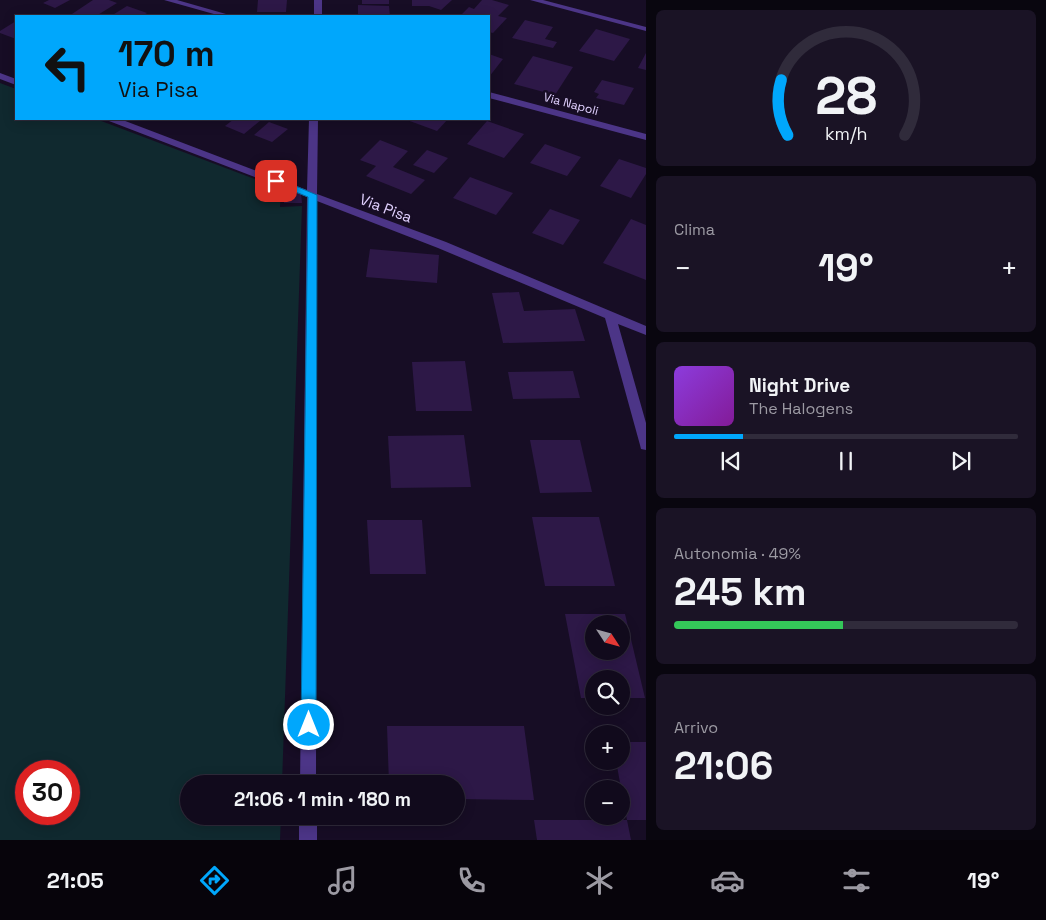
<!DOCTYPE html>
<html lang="it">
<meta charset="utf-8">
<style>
body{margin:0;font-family:"Space Grotesk",sans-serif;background:#1a1325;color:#f1f3f6;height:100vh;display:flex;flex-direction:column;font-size:19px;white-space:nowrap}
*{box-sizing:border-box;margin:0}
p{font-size:16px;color:#9c9aa3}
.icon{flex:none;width:28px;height:28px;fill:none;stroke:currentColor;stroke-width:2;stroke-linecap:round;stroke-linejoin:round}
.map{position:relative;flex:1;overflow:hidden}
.sheet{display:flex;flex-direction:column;gap:10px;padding:10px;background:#09060f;width:400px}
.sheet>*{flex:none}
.hud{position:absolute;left:15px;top:15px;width:475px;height:105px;border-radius:0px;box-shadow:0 2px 12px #0003,0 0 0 1px #302b3b;background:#00a7fc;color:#111;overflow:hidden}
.needle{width:32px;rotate:126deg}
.fabs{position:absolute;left:585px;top:615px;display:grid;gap:10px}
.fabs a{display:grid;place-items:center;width:45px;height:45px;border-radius:50%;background:#110a1c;box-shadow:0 2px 12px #0003,0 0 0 1px #302b3b;font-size:25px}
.speed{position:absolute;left:15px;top:760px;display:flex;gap:10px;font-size:25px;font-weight:700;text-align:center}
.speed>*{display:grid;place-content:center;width:65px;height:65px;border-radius:50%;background:#110a1c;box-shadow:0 2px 12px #0003,0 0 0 1px #302b3b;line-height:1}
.speed .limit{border:8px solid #d22;background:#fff;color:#111}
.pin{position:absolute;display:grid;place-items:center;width:42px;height:42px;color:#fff;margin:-21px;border-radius:10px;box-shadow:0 2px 8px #0006}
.me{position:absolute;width:55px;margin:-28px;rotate:0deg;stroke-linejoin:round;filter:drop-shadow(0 0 4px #0008)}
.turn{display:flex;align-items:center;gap:18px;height:105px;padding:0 20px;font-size:22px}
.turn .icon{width:65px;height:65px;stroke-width:2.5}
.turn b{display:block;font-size:35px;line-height:42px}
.big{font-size:38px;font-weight:800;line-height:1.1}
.sheet .card{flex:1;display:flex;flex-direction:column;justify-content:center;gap:8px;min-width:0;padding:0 18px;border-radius:8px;background:#1a1325}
.sheet .dial{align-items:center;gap:0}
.dial svg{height:130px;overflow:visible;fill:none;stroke:#302b3b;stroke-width:7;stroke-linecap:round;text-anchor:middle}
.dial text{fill:#f1f3f6;stroke:none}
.song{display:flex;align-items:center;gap:15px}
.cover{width:60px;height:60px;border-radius:8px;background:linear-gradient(135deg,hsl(270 70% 55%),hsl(290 70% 35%))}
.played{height:5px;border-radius:2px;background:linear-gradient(90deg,#00a7fc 20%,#302b3b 20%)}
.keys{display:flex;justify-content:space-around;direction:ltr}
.heat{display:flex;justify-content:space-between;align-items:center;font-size:28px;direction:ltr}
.charge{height:8px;border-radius:4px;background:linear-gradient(90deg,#34c759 49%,#302b3b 0)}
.trip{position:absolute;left:180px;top:775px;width:285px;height:50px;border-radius:25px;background:#110a1c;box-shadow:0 2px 12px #0003,0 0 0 1px #302b3b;font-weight:800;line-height:50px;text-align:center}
.tab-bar{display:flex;height:80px;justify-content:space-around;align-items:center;background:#07040b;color:#9c9aa3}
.tab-bar .icon{width:35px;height:35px}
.tab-bar .current{color:#00a7fc}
.tab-bar b{font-size:22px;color:#f1f3f6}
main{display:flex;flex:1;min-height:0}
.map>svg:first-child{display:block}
.green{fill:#10292f;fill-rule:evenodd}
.building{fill:#2d1847;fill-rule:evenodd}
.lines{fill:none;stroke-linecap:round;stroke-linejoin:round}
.minor{fill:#4c3587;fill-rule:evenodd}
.route{fill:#00a7fc;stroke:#006da4}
.labels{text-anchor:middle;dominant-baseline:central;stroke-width:5;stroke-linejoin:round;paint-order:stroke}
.far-street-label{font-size:12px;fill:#e1d1ff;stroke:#170d25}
.street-label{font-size:15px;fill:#e1d1ff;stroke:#170d25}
</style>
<main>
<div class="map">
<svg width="646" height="840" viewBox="0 0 646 840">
<rect width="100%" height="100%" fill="#170d25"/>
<!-- green -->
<path class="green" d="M0,83L16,89V119H96L281,189L280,207L302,206L282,784H189V816H281L280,840H0ZM26,771H69V814H26Z"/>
<!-- building -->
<g class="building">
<polygon points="49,0 70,0 55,8 43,3"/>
<polygon points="93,0 109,0 117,3 96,16 78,16 72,14"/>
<polygon points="258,0 287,0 286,12 257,12"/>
<rect x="362" y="0" width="27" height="4"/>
<polygon points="412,0 452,0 441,10 429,6 412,6"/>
<polygon points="482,0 492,0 509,5 498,16 507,18 493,33 489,32 489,16 460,16 469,7 474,9"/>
<polygon points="358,5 389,6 390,16 358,16"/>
<polygon points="127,6 147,13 142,16 111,16"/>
<polygon points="525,20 553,27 545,39 557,42 553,48 512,38"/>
<polygon points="16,21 16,39 0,33 0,31"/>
<polygon points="596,29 630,39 614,61 579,51"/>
<polygon points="646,53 646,70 638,68"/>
<polygon points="489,54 503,59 489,77"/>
<polygon points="533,56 573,67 555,95 514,84"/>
<polygon points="602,80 634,88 624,105 596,98 599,94 594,92"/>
<polygon points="234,119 259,119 261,120 244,134 225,126"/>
<polygon points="409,119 448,119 437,131 407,120"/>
<polygon points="487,121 524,134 504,158 467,144"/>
<polygon points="269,122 288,129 272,142 254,135"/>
<polygon points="380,140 408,151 393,167 425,180 411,194 366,176 376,166 360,160"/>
<polygon points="545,144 581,157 567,176 530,163"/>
<polygon points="427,150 448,158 434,173 413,165"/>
<polygon points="619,159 646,168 646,174 631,198 600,186"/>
<polygon points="470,177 513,193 496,215 453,198"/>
<polygon points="301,193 302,203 284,203 284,194"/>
<polygon points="550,209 580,220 563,245 532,233"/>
<polygon points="631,219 646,225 646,280 603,263"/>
<polygon points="370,249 439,255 437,283 366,277"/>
<polygon points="519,292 524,311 575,309 585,341 503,343 492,293"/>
<polygon points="465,361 472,411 416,411 412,362"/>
<polygon points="573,371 580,398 513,399 508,372"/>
<polygon points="464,435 471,487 391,488 388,436"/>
<polygon points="530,440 580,440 592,492 540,493"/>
<polygon points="532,517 599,517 615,586 545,586"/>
<polygon points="367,520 422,520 426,574 370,574"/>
<path d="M565,614H625L645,698H621V679H594V698H581ZM594,624H621V651H594Z"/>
<polygon points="387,726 524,726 534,800 456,799 456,784 389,784"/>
<polygon points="621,742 646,742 646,820 627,820 616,761 621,761"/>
<polygon points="534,820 627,820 631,840 537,840"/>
</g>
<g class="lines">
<!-- minor -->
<g class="minor">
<polygon points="164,0 177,0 233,16 221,16"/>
<rect x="314" y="0" width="8" height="16"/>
<polygon points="530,0 543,0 646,27 646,31"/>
<polygon points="0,73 16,79 16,85 0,79"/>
<polygon points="489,92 646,134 646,140 489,98"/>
<polygon points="108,119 120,119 307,190 309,119 318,119 317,194 446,242 646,326 646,335 618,324 646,423 646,450 641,449 640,445 605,318 438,248 317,201 316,784 300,784 307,197 109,121"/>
<rect x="299" y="816" width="18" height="24"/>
</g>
</g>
<!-- route -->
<polygon class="route" points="273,179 279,179 317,195 316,725 314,730 309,732 303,730 301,725 308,197 273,183"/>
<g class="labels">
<!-- far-street labels -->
<g class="far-street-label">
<text transform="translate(571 104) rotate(15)">Via Napoli</text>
</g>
<!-- street labels -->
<g class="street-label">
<text transform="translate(386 208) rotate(21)">Via Pisa</text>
</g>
</g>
</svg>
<div class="fabs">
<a><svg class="needle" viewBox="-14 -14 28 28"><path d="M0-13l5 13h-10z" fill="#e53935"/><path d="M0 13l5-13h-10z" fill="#9c9aa3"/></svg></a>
<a><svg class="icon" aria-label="search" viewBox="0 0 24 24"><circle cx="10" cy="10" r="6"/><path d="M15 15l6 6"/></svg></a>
<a>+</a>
<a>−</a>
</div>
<div class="speed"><div class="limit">30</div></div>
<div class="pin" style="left:276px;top:181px;background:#d93025"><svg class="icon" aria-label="arrive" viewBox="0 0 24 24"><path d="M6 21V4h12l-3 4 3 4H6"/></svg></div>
<svg class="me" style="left:309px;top:725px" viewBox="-20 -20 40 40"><circle r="17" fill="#00a7fc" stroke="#fff" stroke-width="3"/><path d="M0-11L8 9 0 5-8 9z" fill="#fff"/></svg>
<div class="trip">21:06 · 1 min · 180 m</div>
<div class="hud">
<div class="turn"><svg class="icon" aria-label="left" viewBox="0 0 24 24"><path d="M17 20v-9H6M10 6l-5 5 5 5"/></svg><div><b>170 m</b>Via Pisa</div></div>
</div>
</div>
<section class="sheet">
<div class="card dial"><svg viewBox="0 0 100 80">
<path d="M14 69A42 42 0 1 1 86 69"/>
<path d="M14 69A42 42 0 0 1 10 35" stroke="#00a7fc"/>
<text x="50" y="56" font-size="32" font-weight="700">28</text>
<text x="50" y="72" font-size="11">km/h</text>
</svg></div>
<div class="card"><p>Clima</p>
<div class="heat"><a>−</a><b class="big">19°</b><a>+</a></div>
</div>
<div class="card">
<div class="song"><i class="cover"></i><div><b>Night Drive</b><p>The Halogens</p></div></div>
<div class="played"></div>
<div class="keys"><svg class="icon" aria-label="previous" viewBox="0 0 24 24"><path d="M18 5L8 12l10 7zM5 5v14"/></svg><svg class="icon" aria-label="pause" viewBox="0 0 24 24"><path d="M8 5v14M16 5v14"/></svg><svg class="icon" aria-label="next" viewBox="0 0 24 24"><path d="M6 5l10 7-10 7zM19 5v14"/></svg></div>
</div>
<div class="card"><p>Autonomia · 49%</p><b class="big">245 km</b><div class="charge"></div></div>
<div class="card"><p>Arrivo</p><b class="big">21:06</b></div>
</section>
</main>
<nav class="tab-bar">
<b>21:05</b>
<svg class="icon current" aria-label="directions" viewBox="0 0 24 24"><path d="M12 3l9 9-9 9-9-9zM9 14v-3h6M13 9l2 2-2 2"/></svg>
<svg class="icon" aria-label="music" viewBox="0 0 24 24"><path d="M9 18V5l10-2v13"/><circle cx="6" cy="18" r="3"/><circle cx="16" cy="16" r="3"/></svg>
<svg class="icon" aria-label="phone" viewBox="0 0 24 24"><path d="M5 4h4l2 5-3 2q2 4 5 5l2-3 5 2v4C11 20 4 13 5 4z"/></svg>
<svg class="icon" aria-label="climate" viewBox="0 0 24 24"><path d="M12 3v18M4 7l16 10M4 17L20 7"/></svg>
<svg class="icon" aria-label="car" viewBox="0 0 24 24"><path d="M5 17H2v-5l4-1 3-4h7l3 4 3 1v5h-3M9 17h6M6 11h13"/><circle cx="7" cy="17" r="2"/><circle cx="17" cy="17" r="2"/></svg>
<svg class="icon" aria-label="filters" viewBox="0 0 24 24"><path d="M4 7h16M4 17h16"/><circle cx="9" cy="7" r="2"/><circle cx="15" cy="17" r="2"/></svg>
<b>19°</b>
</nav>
